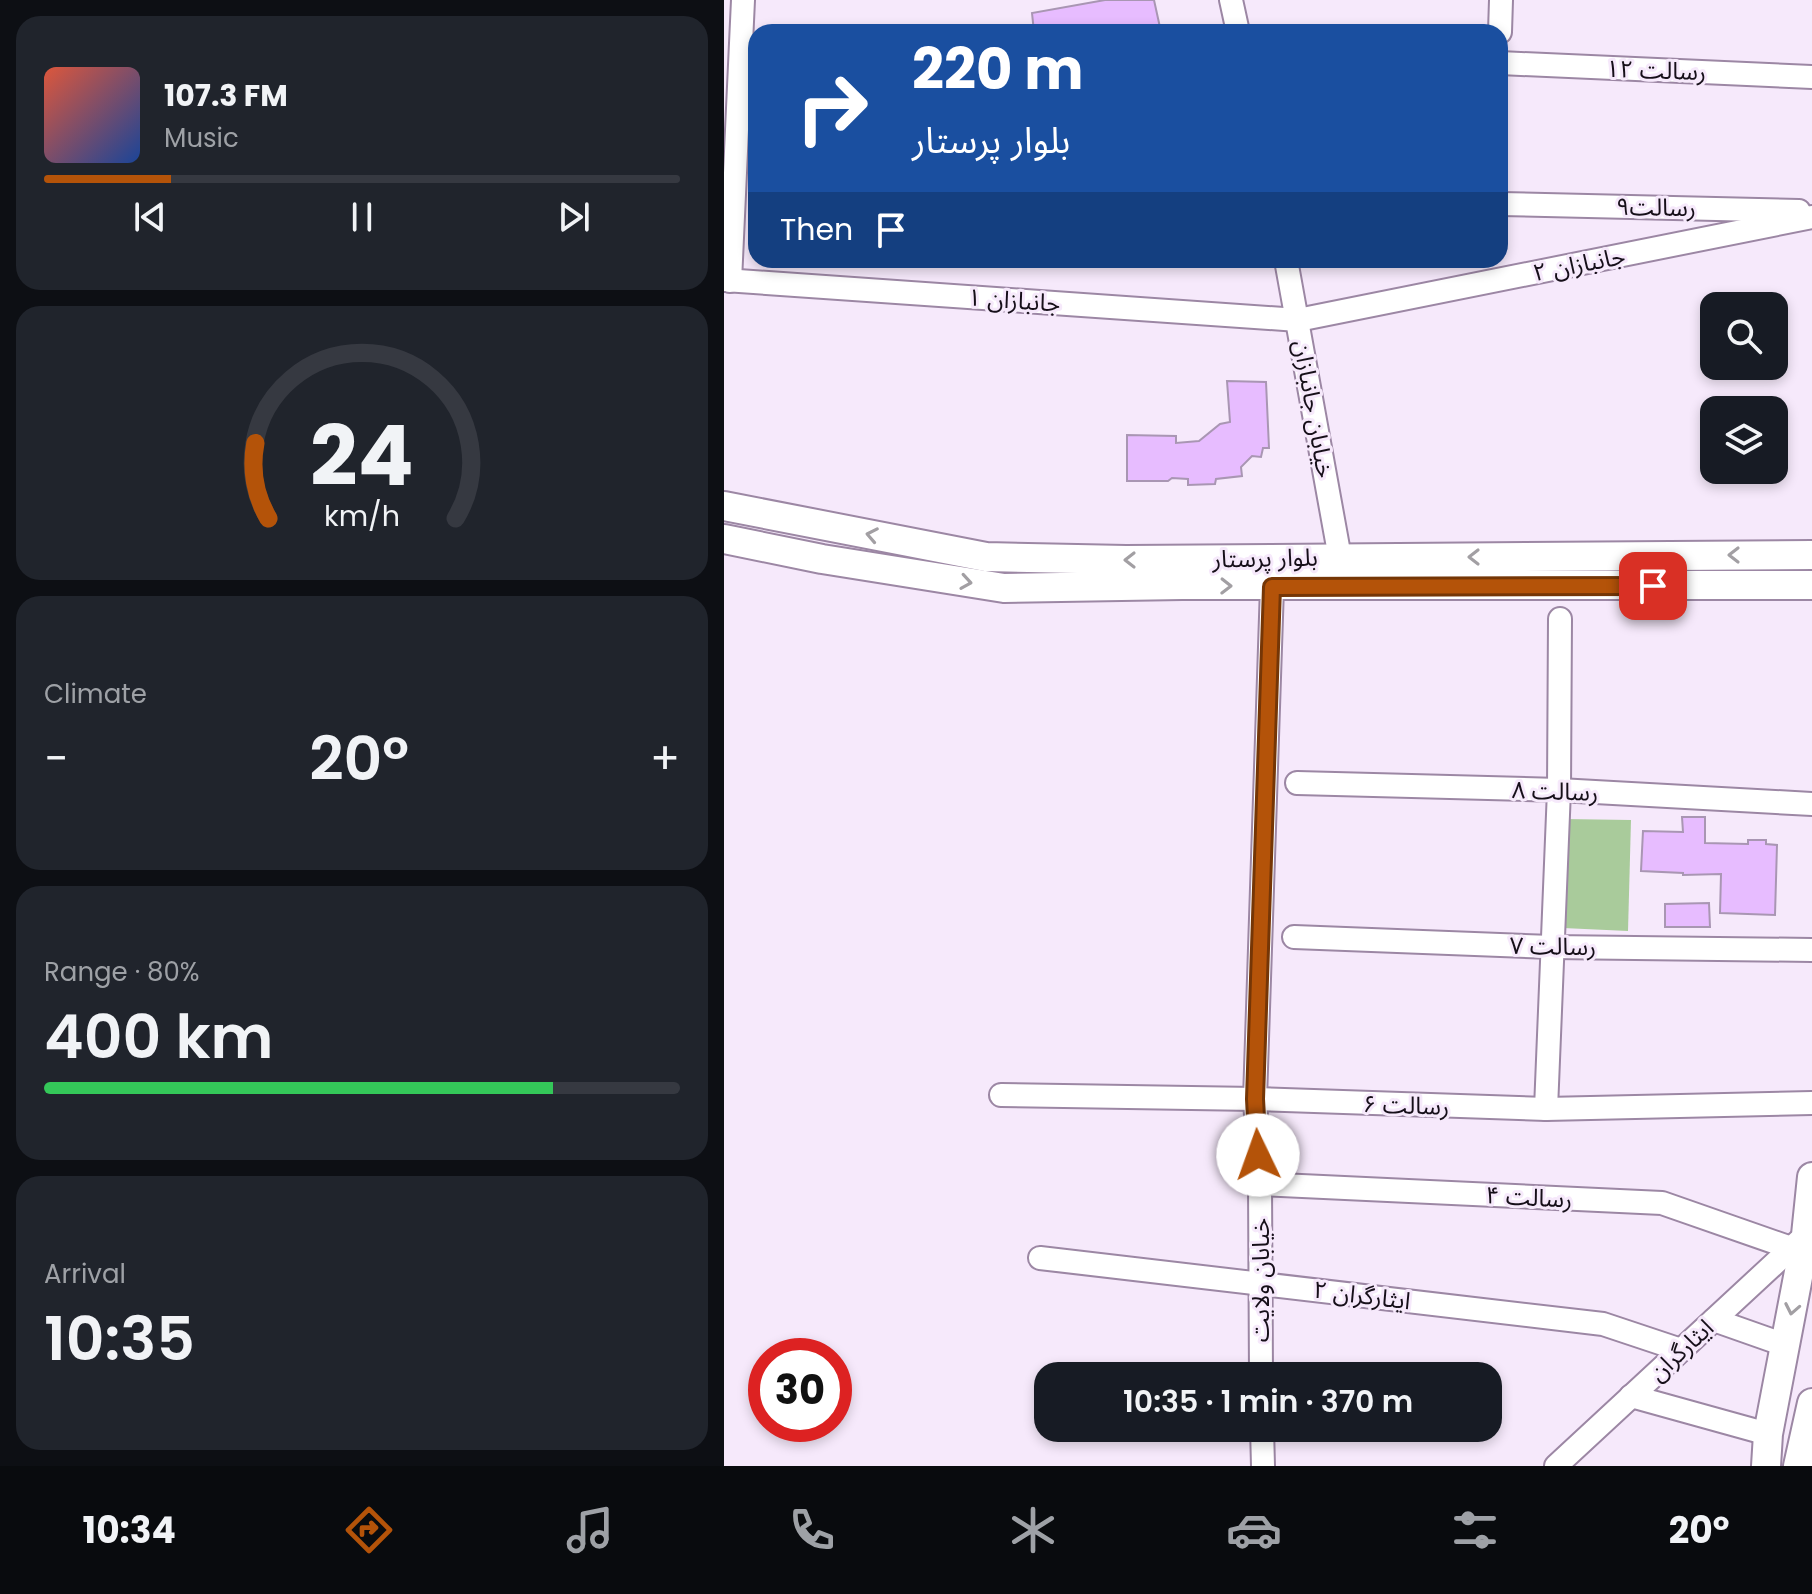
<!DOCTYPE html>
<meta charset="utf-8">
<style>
body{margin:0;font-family:Poppins,"Noto Sans Arabic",sans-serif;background:#20242c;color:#f1f3f6;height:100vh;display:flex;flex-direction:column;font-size:30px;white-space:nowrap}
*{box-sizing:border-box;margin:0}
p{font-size:26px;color:#9ea1a6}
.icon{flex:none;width:44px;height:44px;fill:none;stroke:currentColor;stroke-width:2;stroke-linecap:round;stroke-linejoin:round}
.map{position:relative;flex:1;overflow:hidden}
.panel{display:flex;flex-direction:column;gap:16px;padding:16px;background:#0d0f14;width:724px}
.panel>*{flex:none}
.banner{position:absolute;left:24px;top:24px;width:760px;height:244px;border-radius:24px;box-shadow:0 4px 12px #0003;background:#1a4fa0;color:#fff;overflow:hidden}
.controls{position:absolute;left:976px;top:292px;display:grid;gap:16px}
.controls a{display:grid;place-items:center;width:88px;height:88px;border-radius:16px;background:#171b24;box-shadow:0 4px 12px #0003;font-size:40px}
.speed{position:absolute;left:24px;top:1338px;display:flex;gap:16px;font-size:40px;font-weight:700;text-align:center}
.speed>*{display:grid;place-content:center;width:104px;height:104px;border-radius:50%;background:#171b24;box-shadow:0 4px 12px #0003;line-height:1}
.speed .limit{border:12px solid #d22;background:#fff;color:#111}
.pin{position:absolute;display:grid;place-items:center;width:68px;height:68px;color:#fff;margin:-34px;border-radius:16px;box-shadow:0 4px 12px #0006}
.me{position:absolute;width:88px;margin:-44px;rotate:357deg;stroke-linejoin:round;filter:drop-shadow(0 0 6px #0008)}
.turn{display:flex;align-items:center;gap:28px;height:168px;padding:0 32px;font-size:36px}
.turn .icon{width:104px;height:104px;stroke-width:2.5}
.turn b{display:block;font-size:56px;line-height:68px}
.then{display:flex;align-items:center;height:76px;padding:0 32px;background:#0003;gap:16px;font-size:30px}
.big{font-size:60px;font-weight:600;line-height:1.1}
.panel .widget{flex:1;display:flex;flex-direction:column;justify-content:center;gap:12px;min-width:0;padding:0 28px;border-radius:24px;background:#20242c}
.panel .dial{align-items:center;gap:0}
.dial svg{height:208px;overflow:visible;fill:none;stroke:#363941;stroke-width:7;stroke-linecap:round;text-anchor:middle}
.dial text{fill:#f1f3f6;stroke:none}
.song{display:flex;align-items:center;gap:24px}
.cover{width:96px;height:96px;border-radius:12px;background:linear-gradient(135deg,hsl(10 70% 55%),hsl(220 70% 35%))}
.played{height:8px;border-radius:4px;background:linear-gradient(90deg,#b45309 20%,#363941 20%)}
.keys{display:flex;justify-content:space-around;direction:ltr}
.heat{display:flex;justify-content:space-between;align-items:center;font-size:44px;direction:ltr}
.charge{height:12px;border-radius:6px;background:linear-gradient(90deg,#34c759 80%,#363941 0)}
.trip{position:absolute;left:310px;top:1362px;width:468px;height:80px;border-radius:24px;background:#171b24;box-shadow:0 4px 12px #0003;font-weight:600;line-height:80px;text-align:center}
.dock{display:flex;height:128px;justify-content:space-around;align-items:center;background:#090b0e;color:#9ea1a6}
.dock .icon{width:56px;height:56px}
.dock .on{color:#b45309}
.dock b{font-size:36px;color:#f1f3f6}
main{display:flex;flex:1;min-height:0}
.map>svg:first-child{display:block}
.green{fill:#a9cb9b}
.building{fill:#e7bcff;stroke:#a996b3;stroke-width:2}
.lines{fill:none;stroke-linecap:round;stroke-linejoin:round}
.minor-casing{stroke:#9c87a4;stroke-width:26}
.major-casing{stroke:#9c87a4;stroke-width:32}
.minor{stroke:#fff;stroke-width:22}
.major{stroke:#fff;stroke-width:28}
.oneway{stroke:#a29fa3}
.route-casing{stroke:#753606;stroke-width:20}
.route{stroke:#b45309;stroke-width:14}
.labels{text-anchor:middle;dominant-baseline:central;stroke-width:6;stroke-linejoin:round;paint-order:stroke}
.street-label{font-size:24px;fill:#160f19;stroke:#f6e9fb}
</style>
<main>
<section class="panel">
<div class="widget">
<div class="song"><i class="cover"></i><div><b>107.3 FM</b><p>Music</p></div></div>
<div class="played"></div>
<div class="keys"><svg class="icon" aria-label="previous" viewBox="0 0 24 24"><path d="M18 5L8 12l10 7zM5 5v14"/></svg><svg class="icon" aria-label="pause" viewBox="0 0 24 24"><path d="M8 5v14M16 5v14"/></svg><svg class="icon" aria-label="next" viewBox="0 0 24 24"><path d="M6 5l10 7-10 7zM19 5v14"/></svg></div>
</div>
<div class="widget dial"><svg viewBox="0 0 100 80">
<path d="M14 69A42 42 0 1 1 86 69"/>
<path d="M14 69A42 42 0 0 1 9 40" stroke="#b45309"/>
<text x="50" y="56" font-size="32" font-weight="700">24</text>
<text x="50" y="72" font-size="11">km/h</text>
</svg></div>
<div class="widget"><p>Climate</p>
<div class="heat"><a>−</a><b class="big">20°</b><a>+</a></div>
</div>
<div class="widget"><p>Range · 80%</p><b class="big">400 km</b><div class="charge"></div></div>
<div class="widget"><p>Arrival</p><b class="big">10:35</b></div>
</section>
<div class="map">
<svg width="1088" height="1466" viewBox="0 0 1088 1466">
<rect width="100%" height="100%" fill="#f6e9fb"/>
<!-- green -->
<polygon class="green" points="840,819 907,820 904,931 839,928"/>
<!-- building -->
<g class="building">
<polygon points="381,0 430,0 437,32 310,32 308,13"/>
<polygon points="503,381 542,382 545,448 539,448 537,457 528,456 517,467 518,476 492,479 491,484 464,485 464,479 448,478 444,481 403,481 403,435 452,436 452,443 475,441 496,424 506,422"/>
<polygon points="958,817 981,817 981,843 1024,844 1024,840 1042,840 1042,844 1053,845 1051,915 996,913 997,874 959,875 959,873 917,871 919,831 959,832"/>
<polygon points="985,903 986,927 941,927 941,904"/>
</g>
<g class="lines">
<defs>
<g id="minor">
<polyline points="507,0 514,32"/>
<polyline points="776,32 777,0"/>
<polyline points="776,63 1088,77"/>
<polyline points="776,204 1075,211"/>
<polyline points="562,260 616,558"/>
<polyline points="0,280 574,320 1088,217"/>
<polyline points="6,281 19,0"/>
<polyline points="573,783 835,790 1088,804"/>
<polyline points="570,937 828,947 1088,950"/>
<polyline points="277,1095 531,1099 822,1109 1088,1103"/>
<polyline points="822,1109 835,790 836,619"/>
<polyline points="536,1184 938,1203 1067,1248"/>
<polyline points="316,1258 879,1324 957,1350"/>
<polyline points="990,1320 1061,1345"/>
<polyline points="537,1376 536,1184 531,1099 548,587"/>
<polyline points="907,1396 1044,1434"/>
<polyline points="538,1428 539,1466"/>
<polyline points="832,1466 1075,1241"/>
</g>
<g id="major">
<polyline points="0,506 262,557 402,560 1088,555"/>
<polyline points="0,539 98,559 280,588 458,585 1088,585"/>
<polyline points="1042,1466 1044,1434 1082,1235 1088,1177"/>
<polyline points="1074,1466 1088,1403"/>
</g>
</defs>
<!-- minor casing -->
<use href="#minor" class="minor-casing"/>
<!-- major casing -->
<use href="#major" class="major-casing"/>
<!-- minor -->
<use href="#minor" class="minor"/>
<!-- major -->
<use href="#major" class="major"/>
</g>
<!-- one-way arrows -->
<defs><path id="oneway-chevron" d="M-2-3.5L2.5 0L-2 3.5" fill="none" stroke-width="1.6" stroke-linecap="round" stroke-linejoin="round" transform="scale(2)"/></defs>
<g class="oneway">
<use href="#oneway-chevron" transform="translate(148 535) rotate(-169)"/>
<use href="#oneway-chevron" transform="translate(1010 555) rotate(180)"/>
<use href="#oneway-chevron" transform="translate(750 557) rotate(180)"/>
<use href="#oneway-chevron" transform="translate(406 560) rotate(-180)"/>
<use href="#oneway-chevron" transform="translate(242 582) rotate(9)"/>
<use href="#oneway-chevron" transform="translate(502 586) rotate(1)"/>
<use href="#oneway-chevron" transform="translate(1068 1309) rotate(101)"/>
</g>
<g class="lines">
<defs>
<polyline id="route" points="534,1155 531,1099 548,587 929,586"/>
</defs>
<!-- route casing -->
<use href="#route" class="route-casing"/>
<!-- route -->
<use href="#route" class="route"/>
</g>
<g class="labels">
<!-- street labels -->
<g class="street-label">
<text transform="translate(932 70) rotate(2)">رسالت ۱۲</text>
<text transform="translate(932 207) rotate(1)">رسالت۹</text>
<text transform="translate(855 264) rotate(-11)">جانبازان ۲</text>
<text transform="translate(290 300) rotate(4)">جانبازان ۱</text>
<text transform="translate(590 409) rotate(80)">خیابان جانبازان</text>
<text transform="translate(541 558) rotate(-1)">بلوار پرستار</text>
<text transform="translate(831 791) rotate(2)">رسالت ۸</text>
<text transform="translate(829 946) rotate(1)">رسالت ۷</text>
<text transform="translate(682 1105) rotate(2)">رسالت ۶</text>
<text transform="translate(805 1197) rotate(3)">رسالت ۴</text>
<text transform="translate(536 1280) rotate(-90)">خیابان ولایت</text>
<text transform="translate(638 1295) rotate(7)">ایثارگران ۲</text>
<text transform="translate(957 1350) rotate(-43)">ایثارگران</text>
</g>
</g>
</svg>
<div class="controls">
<a><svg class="icon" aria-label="search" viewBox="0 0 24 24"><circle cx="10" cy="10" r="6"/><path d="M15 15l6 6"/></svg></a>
<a><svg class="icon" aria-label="layers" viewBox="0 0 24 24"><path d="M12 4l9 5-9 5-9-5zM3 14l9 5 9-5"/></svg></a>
</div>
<div class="speed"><div class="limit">30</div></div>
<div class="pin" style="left:929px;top:586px;background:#d93025"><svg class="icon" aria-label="arrive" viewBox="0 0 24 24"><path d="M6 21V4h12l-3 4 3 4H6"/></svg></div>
<svg class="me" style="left:534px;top:1155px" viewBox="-20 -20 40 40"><circle r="19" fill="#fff"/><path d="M0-13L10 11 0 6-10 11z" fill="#b45309"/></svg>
<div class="trip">10:35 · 1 min · 370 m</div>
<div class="banner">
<div class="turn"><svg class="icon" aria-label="right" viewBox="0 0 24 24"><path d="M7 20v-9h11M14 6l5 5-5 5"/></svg><div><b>220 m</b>بلوار پرستار</div></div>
<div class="then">Then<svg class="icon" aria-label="arrive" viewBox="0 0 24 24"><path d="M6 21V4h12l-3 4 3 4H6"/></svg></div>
</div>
</div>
</main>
<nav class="dock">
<b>10:34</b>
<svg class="icon on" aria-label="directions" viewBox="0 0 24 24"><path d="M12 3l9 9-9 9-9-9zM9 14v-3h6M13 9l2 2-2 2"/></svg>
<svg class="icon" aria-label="music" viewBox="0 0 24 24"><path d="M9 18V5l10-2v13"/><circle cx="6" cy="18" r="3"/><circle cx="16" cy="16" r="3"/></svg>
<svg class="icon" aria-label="phone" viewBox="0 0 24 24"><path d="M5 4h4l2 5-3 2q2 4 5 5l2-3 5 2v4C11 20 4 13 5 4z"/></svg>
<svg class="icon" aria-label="climate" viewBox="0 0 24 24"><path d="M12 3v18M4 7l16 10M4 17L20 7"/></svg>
<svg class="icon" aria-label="car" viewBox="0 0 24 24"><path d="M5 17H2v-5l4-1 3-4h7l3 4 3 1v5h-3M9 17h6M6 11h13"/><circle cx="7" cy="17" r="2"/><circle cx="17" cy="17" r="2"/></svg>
<svg class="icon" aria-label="filters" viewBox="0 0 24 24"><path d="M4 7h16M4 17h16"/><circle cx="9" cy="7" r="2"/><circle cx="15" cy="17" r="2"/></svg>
<b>20°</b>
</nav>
